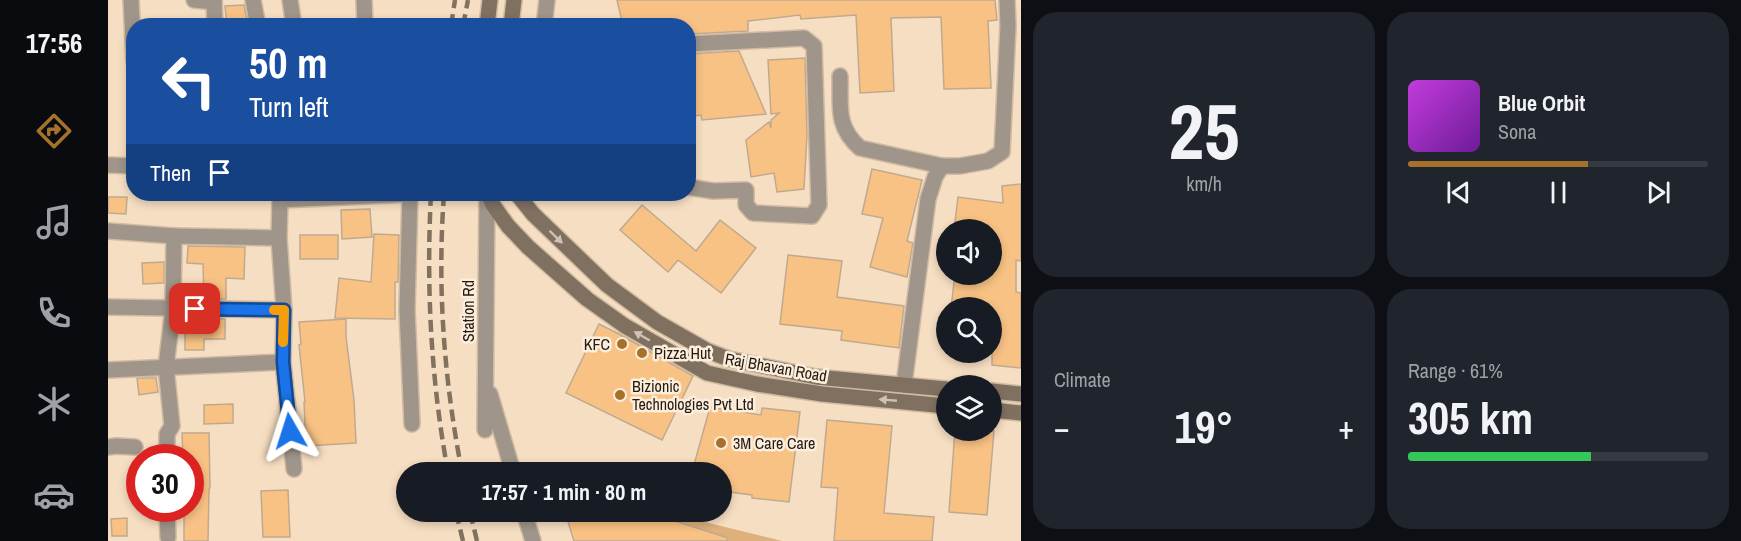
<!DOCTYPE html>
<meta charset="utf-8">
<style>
body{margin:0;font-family:"Archivo Narrow",sans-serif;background:#20242c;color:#f1f3f6;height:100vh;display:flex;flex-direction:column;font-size:22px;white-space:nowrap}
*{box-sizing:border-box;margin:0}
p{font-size:20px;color:#9ea1a6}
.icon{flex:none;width:33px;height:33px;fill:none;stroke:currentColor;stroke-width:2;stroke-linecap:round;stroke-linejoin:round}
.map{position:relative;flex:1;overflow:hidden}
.panel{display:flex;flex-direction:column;gap:12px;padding:12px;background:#0d0f14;width:720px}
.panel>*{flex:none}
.guide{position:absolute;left:18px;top:18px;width:570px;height:183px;border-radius:24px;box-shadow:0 3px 9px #0003;background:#1a4fa0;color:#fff;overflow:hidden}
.controls{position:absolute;left:828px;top:219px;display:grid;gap:12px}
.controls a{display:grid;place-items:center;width:66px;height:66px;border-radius:50%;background:#171b24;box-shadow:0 3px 9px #0003;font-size:30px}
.speed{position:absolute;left:18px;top:444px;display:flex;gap:12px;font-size:30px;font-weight:700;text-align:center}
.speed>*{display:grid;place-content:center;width:78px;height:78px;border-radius:50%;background:#171b24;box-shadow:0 3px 9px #0003;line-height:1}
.speed .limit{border:9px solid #d22;background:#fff;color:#111}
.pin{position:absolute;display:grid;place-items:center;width:51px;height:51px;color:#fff;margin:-26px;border-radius:12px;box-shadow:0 3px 9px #0006}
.me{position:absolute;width:66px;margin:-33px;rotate:354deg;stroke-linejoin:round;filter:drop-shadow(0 0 4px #0008)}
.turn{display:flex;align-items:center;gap:21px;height:126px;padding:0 24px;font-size:27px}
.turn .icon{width:78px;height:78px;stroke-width:2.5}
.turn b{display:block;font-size:42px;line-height:51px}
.then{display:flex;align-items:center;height:57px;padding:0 24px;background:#0003;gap:12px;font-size:22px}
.big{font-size:45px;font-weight:700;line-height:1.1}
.panel .card{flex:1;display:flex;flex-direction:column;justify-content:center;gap:9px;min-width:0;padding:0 21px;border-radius:24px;background:#20242c}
.panel .dial{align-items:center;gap:0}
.dial b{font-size:78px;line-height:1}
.song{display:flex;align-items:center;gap:18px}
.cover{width:72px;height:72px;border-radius:9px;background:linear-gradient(135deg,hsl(290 70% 55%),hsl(280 70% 35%))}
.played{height:6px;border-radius:3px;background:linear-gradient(90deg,#a6712b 60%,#363941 60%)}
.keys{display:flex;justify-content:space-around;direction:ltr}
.heat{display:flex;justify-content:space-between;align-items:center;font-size:33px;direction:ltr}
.charge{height:9px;border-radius:4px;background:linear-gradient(90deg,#34c759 61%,#363941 0)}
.panel .tiles{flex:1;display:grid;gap:12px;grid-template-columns:repeat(2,1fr)}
.trip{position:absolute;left:288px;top:462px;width:336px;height:60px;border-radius:30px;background:#171b24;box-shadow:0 3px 9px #0003;font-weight:700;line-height:60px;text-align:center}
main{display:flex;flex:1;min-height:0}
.dock{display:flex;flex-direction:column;width:108px;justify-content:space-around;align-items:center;background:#090b0e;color:#9ea1a6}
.dock .icon{width:42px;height:42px}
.dock .on{color:#a6712b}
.dock b{font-size:27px;color:#f1f3f6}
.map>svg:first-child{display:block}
.green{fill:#deb07c}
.building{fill:#f8c284;stroke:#c1a98f;stroke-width:1.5}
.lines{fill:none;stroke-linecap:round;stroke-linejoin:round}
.street-casing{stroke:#d0bba2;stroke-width:18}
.secondary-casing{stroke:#d0bba2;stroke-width:18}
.street{stroke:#9f958a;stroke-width:15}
.secondary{stroke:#7f7060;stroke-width:15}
.rail{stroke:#81725f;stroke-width:4.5;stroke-dasharray:12 6;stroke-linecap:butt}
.oneway{fill:#d0c1b1}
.route-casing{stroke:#114b97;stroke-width:15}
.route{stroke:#1a73e8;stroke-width:10}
.slow{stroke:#f59e0b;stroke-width:10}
.poi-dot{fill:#a6712b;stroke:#fceddc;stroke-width:2}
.labels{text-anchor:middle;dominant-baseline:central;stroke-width:5;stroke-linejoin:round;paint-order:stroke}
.street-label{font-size:16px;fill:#221a10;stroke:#fceddc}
.poi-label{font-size:16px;fill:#221a10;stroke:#fceddc;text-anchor:start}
</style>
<main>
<nav class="dock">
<b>17:56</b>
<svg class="icon on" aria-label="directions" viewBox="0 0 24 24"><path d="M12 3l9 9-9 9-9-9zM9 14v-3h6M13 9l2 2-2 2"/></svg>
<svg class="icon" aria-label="music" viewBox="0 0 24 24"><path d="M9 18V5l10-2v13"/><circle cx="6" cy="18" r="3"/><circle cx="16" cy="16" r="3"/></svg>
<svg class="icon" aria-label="phone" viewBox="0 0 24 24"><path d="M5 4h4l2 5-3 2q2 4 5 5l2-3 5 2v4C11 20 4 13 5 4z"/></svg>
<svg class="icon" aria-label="climate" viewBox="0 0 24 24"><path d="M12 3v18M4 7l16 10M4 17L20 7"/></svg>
<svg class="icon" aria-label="car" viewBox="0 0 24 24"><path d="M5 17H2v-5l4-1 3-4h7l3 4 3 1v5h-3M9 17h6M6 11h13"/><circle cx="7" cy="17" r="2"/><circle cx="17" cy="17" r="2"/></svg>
</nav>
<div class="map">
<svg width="913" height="541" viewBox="0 0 913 541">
<rect width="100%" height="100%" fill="#f6dec2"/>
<!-- green -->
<polygon class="green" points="487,512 556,512 674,541 483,541"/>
<!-- building -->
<g class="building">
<polygon points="509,0 887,0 889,20 880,21 883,88 836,89 833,17 783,18 786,91 752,93 748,15 693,19 692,15 640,21 640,31 581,34 580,26 515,26"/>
<polygon points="136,5 140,26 119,26 117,6"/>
<polygon points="631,51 658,114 594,120 593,115 580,117 580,54"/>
<polygon points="697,58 699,135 696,189 669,192 666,173 643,177 638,140 661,122 663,128 663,120 671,113 663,114 660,60"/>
<polygon points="764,169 814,180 799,241 805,243 799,277 762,267 775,218 754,214"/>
<polygon points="913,184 913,261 908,260 908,292 913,293 913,368 884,365 884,308 843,308 847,274 884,274 884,230 846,230 850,197 895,203 894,186"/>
<polygon points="0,197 19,197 18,214 0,213"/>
<polygon points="534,205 588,251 612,220 648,248 613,293 570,260 560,272 512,230"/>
<polygon points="262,209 264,237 234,239 233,210"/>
<polygon points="266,234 291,235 290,282 287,282 287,319 227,318 231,278 263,282"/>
<rect x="192" y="235" width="38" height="24"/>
<polygon points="80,246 137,247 136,279 118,278 118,299 96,299 95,264 79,263"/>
<polygon points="680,255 734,261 729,297 796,306 791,348 733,340 734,331 672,324"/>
<polygon points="56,262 56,283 35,284 34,263"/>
<polygon points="77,318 117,319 117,339 96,339 96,350 77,350"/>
<polygon points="238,319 238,337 246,400 248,443 198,446 196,402 197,402 191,345 193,344 191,322"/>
<polygon points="491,324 511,334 585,376 554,440 458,393"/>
<polygon points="29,378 48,378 50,392 31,395"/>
<polygon points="125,404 125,423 96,424 96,405"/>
<polygon points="602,407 653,415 654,408 692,412 681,502 644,498 644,495 614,491 614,472 584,472"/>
<polygon points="719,420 784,426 776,513 826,517 824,541 726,541 730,488 713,487"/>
<polygon points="847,430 886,431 879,515 841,512"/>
<polygon points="74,433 101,433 102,488 101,489 100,541 76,541 76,508 82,508 82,458 75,458"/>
<polygon points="180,490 182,537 155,537 153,491"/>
<polygon points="457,512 539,512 620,538 619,541 466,541"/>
<polygon points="19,518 19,536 4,536 3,519"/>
</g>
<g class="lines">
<defs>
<g id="street">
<polyline points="23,0 26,61"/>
<polyline points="86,0 106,2"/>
<polyline points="106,0 107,26"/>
<polyline points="145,0 150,26"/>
<polyline points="182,0 186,26"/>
<polyline points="256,0 257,26"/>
<polyline points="436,26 439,0"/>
<polyline points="580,44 696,38 706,46 711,205 704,216 645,213 638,205 638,190 605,191 580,187"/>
<path d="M732,76C733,106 727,126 752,148L834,166"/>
<polyline points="0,165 26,166"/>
<polyline points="173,194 172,200 302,194"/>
<polyline points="302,194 299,310 304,424"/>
<polyline points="172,200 171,238 176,310 175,362 186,469"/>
<polyline points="0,231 66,236 65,308 58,367 64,426 59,434 59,458"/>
<polyline points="66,236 171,238"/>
<polyline points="0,307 176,310"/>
<polyline points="0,370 175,362"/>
<polyline points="796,385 820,199 827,177 834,166 852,166 880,161 894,152 900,26 899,0"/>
<polyline points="382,394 405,472"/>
<polyline points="377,430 379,194"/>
<polyline points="0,447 8,446 27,447"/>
<polyline points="59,508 60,537"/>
<polyline points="416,512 425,541"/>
</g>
<g id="secondary">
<polyline points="379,26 382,0"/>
<polyline points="403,26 406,0"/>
<polyline points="380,194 385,205 400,226 420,247 479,299 517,326 599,373 649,384 714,394 838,406"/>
<polyline points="409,194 425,214 499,285 549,322 600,351 621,359 708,377 838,389"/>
<polyline points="884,391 913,394"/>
<polyline points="884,410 913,413"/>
</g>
</defs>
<!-- street casing -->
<use href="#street" class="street-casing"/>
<!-- secondary casing -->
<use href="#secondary" class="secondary-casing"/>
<!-- street -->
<use href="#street" class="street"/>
<!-- secondary -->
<use href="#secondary" class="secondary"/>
<!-- rail -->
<g class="rail">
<polyline points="343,26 347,0"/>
<polyline points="355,26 360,0"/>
<path d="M323,194C318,287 323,381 340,472"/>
<path d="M336,194C329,288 336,380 354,472"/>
<polyline points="348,512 355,541"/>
<polyline points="362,512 369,541"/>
</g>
</g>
<!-- one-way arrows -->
<defs><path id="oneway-solid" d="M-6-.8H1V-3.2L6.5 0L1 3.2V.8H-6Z" transform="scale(1.5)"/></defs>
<g class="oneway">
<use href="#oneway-solid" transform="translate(448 237) rotate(44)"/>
<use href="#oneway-solid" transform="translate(534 336) rotate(-150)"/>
<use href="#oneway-solid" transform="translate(780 400) rotate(-175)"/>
</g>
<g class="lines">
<defs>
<polyline id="route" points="87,309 176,310 175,362 182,431"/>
</defs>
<!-- route casing -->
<use href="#route" class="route-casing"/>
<!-- route -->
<use href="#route" class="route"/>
<!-- slow -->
<polyline class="slow" points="166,310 176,310 175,342"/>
</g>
<!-- markers -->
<g class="poi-dot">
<circle cx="514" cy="344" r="6"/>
<circle cx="534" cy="353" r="6"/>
<circle cx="512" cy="395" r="6"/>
<circle cx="613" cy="443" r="6"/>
</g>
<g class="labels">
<!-- street labels -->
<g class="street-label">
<text transform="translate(360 311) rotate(-90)">Station Rd</text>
<text transform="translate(668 367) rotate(10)">Raj Bhavan Road</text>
</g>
<!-- poi labels -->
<g class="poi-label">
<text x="502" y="344" text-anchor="end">KFC</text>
<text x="546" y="353">Pizza Hut</text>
<text x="524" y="386">Bizionic<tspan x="524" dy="18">Technologies Pvt Ltd</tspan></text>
<text x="625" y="443">3M Care Care</text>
</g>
</g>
</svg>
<div class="controls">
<a><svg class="icon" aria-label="sound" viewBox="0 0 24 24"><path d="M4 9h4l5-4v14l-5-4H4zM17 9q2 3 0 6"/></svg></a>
<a><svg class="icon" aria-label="search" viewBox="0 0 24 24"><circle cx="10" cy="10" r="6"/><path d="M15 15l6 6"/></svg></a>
<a><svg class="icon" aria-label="layers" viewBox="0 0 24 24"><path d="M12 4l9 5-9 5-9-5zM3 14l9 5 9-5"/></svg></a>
</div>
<div class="speed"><div class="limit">30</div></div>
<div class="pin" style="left:87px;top:309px;background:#d93025"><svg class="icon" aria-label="arrive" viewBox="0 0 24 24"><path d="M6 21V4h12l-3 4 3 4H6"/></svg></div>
<svg class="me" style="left:182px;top:431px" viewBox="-20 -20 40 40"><path d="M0-17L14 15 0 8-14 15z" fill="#1a73e8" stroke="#fff" stroke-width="4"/></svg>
<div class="trip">17:57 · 1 min · 80 m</div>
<div class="guide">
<div class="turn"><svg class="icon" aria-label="left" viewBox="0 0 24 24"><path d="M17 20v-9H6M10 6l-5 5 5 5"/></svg><div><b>50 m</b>Turn left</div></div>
<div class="then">Then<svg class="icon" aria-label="arrive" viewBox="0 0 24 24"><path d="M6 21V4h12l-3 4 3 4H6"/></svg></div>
</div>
</div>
<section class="panel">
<div class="tiles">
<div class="card dial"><b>25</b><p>km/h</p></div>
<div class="card">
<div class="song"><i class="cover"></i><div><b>Blue Orbit</b><p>Sona</p></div></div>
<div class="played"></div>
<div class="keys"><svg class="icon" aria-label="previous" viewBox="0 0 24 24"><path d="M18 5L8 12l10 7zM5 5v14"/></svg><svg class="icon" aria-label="pause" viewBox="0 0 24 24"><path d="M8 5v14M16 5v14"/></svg><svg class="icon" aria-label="next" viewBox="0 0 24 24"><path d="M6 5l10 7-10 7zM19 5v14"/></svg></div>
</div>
<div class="card"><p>Climate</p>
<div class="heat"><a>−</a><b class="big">19°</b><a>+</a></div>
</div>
<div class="card"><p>Range · 61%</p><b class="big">305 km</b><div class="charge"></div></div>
</div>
</section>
</main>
